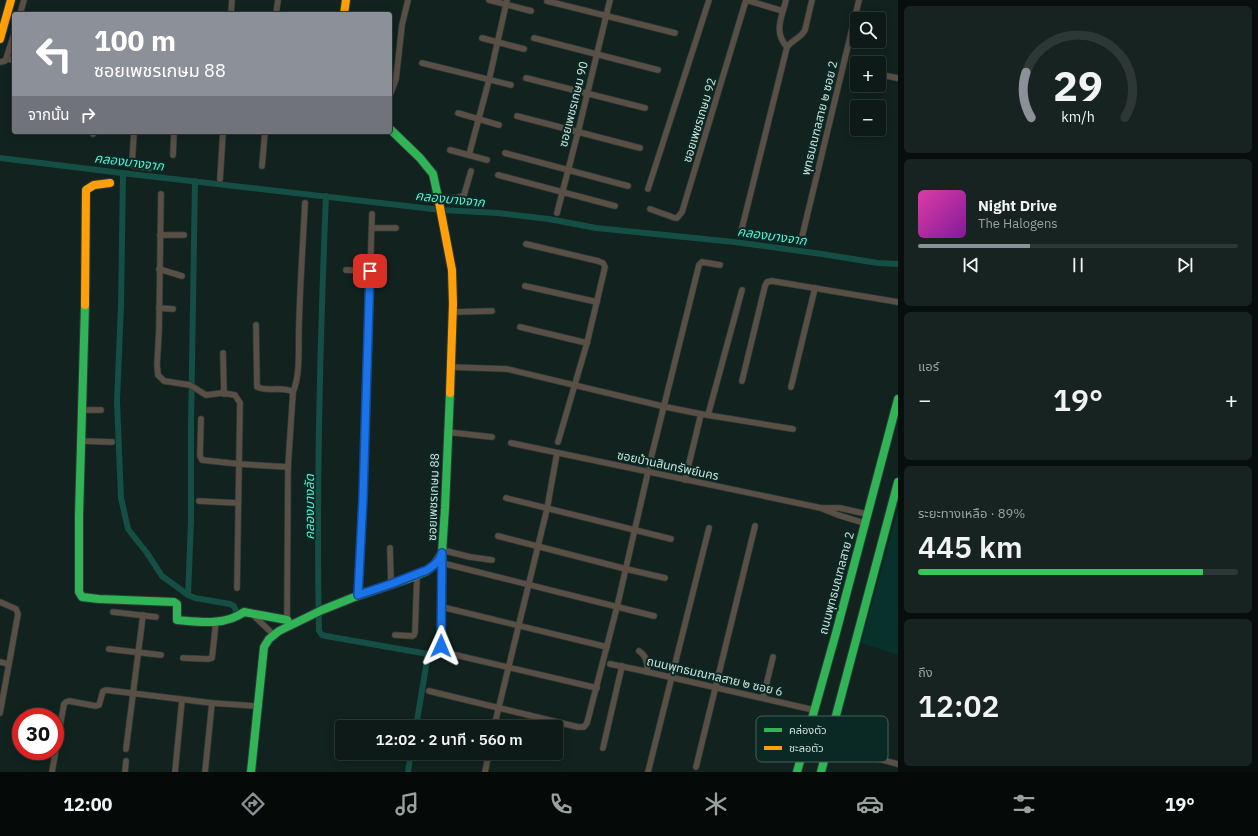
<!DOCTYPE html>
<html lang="th">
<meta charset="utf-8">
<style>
body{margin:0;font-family:"IBM Plex Sans","Noto Sans Thai",sans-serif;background:#162320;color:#f1f3f6;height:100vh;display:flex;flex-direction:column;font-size:15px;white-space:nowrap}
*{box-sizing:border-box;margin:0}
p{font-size:13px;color:#9aa1a1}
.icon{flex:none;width:22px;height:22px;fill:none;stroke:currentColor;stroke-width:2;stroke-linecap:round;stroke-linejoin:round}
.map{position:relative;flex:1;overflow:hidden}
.panel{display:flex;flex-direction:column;gap:6px;padding:6px;background:#070e0d;width:360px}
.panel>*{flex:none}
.banner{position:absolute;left:12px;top:12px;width:380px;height:122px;border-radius:4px;box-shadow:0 2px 10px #0003,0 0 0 1px #2d3836;background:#8c9099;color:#fff;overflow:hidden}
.buttons{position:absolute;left:850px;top:12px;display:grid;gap:8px}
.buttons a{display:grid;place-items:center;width:36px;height:36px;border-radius:4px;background:#0d1a17;box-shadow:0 2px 10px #0003,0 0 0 1px #2d3836;font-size:20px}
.speed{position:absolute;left:12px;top:708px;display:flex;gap:8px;font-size:20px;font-weight:700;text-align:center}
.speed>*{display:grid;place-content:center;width:52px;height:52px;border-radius:50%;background:#0d1a17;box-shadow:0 2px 10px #0003,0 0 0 1px #2d3836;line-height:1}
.speed .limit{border:6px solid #d22;background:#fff;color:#111}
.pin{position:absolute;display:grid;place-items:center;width:34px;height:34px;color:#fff;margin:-17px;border-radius:8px;box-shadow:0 2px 6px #0006}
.me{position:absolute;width:44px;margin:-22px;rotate:1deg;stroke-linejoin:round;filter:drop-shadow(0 0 3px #0008)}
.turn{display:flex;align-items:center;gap:14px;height:84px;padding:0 16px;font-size:18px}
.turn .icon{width:52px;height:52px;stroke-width:2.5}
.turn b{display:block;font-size:28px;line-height:34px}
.then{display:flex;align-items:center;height:38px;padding:0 16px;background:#0003;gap:8px;font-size:15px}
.big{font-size:30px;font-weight:600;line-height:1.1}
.panel .card{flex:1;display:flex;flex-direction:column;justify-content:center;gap:6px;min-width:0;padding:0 14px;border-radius:6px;background:#162320}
.panel .dial{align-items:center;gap:0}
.dial svg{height:104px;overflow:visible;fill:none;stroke:#2d3836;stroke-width:7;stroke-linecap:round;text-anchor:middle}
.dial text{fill:#f1f3f6;stroke:none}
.song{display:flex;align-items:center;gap:12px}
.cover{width:48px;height:48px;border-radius:6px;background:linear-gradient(135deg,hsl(320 70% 55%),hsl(290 70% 35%))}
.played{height:4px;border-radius:2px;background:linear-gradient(90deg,#8c9099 35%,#2d3836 35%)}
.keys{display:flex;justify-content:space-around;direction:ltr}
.heat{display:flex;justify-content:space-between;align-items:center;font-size:22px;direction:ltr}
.charge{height:6px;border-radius:3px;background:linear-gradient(90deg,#34c759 89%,#2d3836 0)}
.trip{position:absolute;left:335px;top:720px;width:228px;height:40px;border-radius:4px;background:#0d1a17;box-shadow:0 2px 10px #0003,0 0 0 1px #2d3836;font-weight:600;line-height:40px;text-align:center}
.tabs{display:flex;height:64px;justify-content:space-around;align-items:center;background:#050a09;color:#9aa1a1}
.tabs .icon{width:28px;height:28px}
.tabs .selected{color:#8c9099}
.tabs b{font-size:18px;color:#f1f3f6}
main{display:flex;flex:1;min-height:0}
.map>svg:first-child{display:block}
.built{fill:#07312a}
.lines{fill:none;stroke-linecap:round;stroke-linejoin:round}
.canal{stroke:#144e44;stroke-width:6}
.street-casing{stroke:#2d3b39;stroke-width:7}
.fast-casing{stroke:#2d3b39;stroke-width:10}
.slow-casing{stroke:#2d3b39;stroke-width:10}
.street{stroke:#5a4f45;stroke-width:5.5}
.fast{stroke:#30b455;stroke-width:8}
.slow{stroke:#ff9f0a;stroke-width:8}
.route-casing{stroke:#114b97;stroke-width:10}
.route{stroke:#1a73e8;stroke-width:7}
.labels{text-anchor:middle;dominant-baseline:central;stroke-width:4;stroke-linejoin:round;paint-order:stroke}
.street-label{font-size:12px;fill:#cfe0dc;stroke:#0a2924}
.water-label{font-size:13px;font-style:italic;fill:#52f0d6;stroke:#0a2924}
.key{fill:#0a2924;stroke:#45605b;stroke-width:1}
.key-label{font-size:11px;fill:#cfe0dc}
</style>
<main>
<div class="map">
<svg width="898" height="772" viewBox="0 0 898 772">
<rect width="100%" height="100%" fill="#11221f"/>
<!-- built -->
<polygon class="built" points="898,510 898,655 861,643"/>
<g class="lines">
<!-- canal -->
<g class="canal">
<polyline points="0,158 130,174 441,210 498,213 549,219 596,228 734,242 822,254 878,263 898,264"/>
<polyline points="123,174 121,305 117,401 121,498 128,529 147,553 162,576 188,595"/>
<polyline points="195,181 191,426 191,521 188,595 195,598 230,604 234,606 236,611"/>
<path d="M326,196C320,341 316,486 319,631L322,635L326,636L428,654L416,727"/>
<polyline points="408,772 411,753"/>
</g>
<defs>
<g id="street">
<polyline points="489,0 531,11"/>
<path d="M786,0C782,17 773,32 787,47"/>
<polyline points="547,1 675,33"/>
<polyline points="20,14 24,0"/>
<polyline points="231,14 232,0"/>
<polyline points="276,14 278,0"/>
<polyline points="482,38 524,49"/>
<polyline points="534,38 658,70"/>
<polyline points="6,59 14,60"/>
<polyline points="0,62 5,61 6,59 14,34"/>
<polyline points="422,63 511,85"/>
<polyline points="879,77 887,76 898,78"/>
<polyline points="526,78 645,108"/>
<polyline points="390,95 396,79 402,25 408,0"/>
<polyline points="458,113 499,125"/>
<polyline points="517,116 640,148"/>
<polyline points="134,132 132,163 134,166 150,168"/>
<polyline points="93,134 93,132"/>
<polyline points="450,150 487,160"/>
<polyline points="505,153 628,186"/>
<polyline points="173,155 174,132"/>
<polyline points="469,155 489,80 507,0"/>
<polyline points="262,166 265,132"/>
<polyline points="498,175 615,206"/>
<polyline points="220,179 223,132"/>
<polyline points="648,189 709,0"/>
<polyline points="161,194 159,330 157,365 158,375 164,381 190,385 206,395 222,393 235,395 240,403 237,588"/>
<path d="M438,197C446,198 457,200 464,195L471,171"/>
<polyline points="650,209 675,218 677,218 682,212 746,0 783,11"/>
<polyline points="557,213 578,132 610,0"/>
<polyline points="372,228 396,228"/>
<path d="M741,232L787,47C793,39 800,39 805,30L812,0"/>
<polyline points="160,235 184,235"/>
<polyline points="801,241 859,0"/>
<polyline points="526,244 598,261 603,263 605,267 587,343 558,442"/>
<polyline points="159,269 182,276"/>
<polyline points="346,270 370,271"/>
<polyline points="525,286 597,302"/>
<polyline points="159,308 173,309"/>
<polyline points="453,312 492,311"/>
<path d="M256,325L257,387C268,392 282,386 293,392"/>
<polyline points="520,327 587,343"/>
<polyline points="223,353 224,394"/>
<polyline points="450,367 507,369 666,407 701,414 793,429"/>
<polyline points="742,381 765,286 767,282 772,281 898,302"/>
<polyline points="791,387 815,288"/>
<polyline points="82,410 101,410"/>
<polyline points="708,415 742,290"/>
<polyline points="201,419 200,456 202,460 239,464 288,467"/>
<polyline points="447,432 492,437"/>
<polyline points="82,441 112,442"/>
<polyline points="511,443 821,508 840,508 867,514"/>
<polyline points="649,466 699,265 702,262 720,265"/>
<polyline points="685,480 701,414"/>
<polyline points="506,498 671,539"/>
<polyline points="199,501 238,503"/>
<polyline points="823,509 838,515 864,523"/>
<polyline points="498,536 626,569 665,578"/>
<polyline points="390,548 391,584"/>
<polyline points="442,550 470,557 492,560"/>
<polyline points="442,556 441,646 443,650 447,653 597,688"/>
<polyline points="442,563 654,616"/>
<polyline points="358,595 363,498 372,214"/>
<polyline points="0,602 16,609 18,614 0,713"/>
<polyline points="442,607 607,647"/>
<polyline points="113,612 156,617"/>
<polyline points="252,614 274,635"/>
<path d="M290,621L287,620L288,467L293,392C301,373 298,345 299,325C300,284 303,243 305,203"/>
<polyline points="395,635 412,636 414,635 415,632 417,575"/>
<polyline points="109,649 161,655"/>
<path d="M639,651C647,656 648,664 647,672"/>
<polyline points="183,658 208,659 212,658 216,622"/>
<polyline points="0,662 8,664"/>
<polyline points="610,664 639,670 814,710"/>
<polyline points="429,691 578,727 584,727 587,723 617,607 648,472"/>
<polyline points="763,698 773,657"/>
<polyline points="426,723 443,727"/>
<polyline points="494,727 547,509 557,453"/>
<polyline points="829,746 898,764"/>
<polyline points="603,748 622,666"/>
<polyline points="126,749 143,615"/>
<polyline points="696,767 755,526"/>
<polyline points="52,772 64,704 66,702 69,701 96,706 99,705 103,691 106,690 212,703 257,706"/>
<polyline points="125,772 126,761"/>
<polyline points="175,772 182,700"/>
<polyline points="205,772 212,703"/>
<polyline points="485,772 489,753"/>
<polyline points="648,772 709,528"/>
</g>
<g id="fast">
<polyline points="390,129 420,158 433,174 438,197"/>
<path d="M85,305L79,516V592L82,597L99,599L174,602L177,604V620C199,622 225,626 244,612L287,620"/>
<polyline points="251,772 264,647 269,639 279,631 322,610 352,598 408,579 427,571 435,564 442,553 445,508 450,393"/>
<polyline points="797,772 836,633 898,399"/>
<polyline points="821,772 898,482"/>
</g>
<g id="slow">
<polyline points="344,14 346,0"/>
<polyline points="0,39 11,0"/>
<polyline points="438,197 452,270 453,304 450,393"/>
<polyline points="85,305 86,190 94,185 110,183"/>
</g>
</defs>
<!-- street casing -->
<use href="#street" class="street-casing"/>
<!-- fast casing -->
<use href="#fast" class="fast-casing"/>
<!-- slow casing -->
<use href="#slow" class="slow-casing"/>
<!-- street -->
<use href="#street" class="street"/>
<!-- fast -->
<use href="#fast" class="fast"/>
<!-- slow -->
<use href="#slow" class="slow"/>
</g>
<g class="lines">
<defs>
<polyline id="route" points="370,271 363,498 358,595 391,584 427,570 434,565 439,560 442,553 441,646"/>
</defs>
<!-- route casing -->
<use href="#route" class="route-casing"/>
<!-- route -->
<use href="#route" class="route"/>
</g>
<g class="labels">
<!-- street labels -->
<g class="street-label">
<text transform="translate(573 104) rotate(-76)">ซอยเพชรเกษม 90</text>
<text transform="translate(819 118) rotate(-76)">พุทธมณฑลสาย ๒ ซอย 2</text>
<text transform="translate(699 120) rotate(-73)">ซอยเพชรเกษม 92</text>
<text transform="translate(668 465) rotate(12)">ซอยบ้านสินทรัพย์นคร</text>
<text transform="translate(433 497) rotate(-88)">ซอยเพชรเกษม 88</text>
<text transform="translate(836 583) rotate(-75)">ถนนพุทธมณฑลสาย 2</text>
<text transform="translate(715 676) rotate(13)">ถนนพุทธมณฑลสาย ๒ ซอย 6</text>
</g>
<!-- water labels -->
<g class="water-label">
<text transform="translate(129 162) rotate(7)">คลองบางจาก</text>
<text transform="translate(450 199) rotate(6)">คลองบางจาก</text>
<text transform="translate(772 236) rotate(8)">คลองบางจาก</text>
<text transform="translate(309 507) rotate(-90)">คลองบางลัด</text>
</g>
</g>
<!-- legend -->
<rect x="756" y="716" width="132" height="46" rx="6" class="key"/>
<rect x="764" y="728" width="18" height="4" fill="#30b455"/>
<rect x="764" y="746" width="18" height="4" fill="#ff9f0a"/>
<g class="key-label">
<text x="789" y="734">คล่องตัว</text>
<text x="789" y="752">ชะลอตัว</text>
</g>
</svg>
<div class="buttons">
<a><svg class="icon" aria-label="search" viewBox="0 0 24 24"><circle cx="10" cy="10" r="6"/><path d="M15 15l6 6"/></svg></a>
<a>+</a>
<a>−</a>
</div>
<div class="speed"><div class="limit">30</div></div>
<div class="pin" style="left:370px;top:271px;background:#d93025"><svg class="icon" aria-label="arrive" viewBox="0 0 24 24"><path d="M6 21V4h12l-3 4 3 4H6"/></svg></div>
<svg class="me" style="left:441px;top:646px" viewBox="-20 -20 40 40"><path d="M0-17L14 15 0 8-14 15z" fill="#1a73e8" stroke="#fff" stroke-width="4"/></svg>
<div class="trip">12:02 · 2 นาที · 560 m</div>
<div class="banner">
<div class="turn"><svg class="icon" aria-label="left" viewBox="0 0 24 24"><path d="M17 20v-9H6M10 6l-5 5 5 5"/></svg><div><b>100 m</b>ซอยเพชรเกษม 88</div></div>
<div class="then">จากนั้น<svg class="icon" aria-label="right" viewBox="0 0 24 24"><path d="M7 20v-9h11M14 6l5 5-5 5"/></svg></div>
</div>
</div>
<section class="panel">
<div class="card dial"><svg viewBox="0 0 100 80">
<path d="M14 69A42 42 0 1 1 86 69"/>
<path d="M14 69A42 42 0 0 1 10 34" stroke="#8c9099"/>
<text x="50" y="56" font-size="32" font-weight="700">29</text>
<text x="50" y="72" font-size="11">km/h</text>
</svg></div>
<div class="card">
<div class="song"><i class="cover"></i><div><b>Night Drive</b><p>The Halogens</p></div></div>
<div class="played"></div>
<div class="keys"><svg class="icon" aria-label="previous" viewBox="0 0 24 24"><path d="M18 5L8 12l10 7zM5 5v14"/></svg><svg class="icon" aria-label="pause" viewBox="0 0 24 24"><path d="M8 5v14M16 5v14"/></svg><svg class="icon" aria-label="next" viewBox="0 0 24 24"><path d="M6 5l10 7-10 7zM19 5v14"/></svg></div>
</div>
<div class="card"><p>แอร์</p>
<div class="heat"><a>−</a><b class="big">19°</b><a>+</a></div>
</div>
<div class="card"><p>ระยะทางเหลือ · 89%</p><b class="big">445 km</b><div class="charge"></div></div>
<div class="card"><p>ถึง</p><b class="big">12:02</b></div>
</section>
</main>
<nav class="tabs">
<b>12:00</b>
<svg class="icon selected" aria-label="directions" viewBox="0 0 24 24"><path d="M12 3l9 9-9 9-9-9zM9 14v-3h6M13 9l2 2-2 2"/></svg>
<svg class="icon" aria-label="music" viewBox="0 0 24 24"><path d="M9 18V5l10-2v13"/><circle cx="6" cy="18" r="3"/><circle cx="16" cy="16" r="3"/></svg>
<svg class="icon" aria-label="phone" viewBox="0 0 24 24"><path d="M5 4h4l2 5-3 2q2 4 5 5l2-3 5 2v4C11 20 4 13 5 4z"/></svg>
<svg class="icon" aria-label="climate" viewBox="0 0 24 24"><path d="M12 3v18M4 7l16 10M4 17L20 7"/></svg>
<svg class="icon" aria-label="car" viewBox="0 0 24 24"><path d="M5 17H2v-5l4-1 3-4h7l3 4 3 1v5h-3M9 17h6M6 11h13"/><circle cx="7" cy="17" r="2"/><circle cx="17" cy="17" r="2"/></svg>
<svg class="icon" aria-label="filters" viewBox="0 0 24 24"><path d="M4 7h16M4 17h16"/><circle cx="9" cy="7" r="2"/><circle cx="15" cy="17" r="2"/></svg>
<b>19°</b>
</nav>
